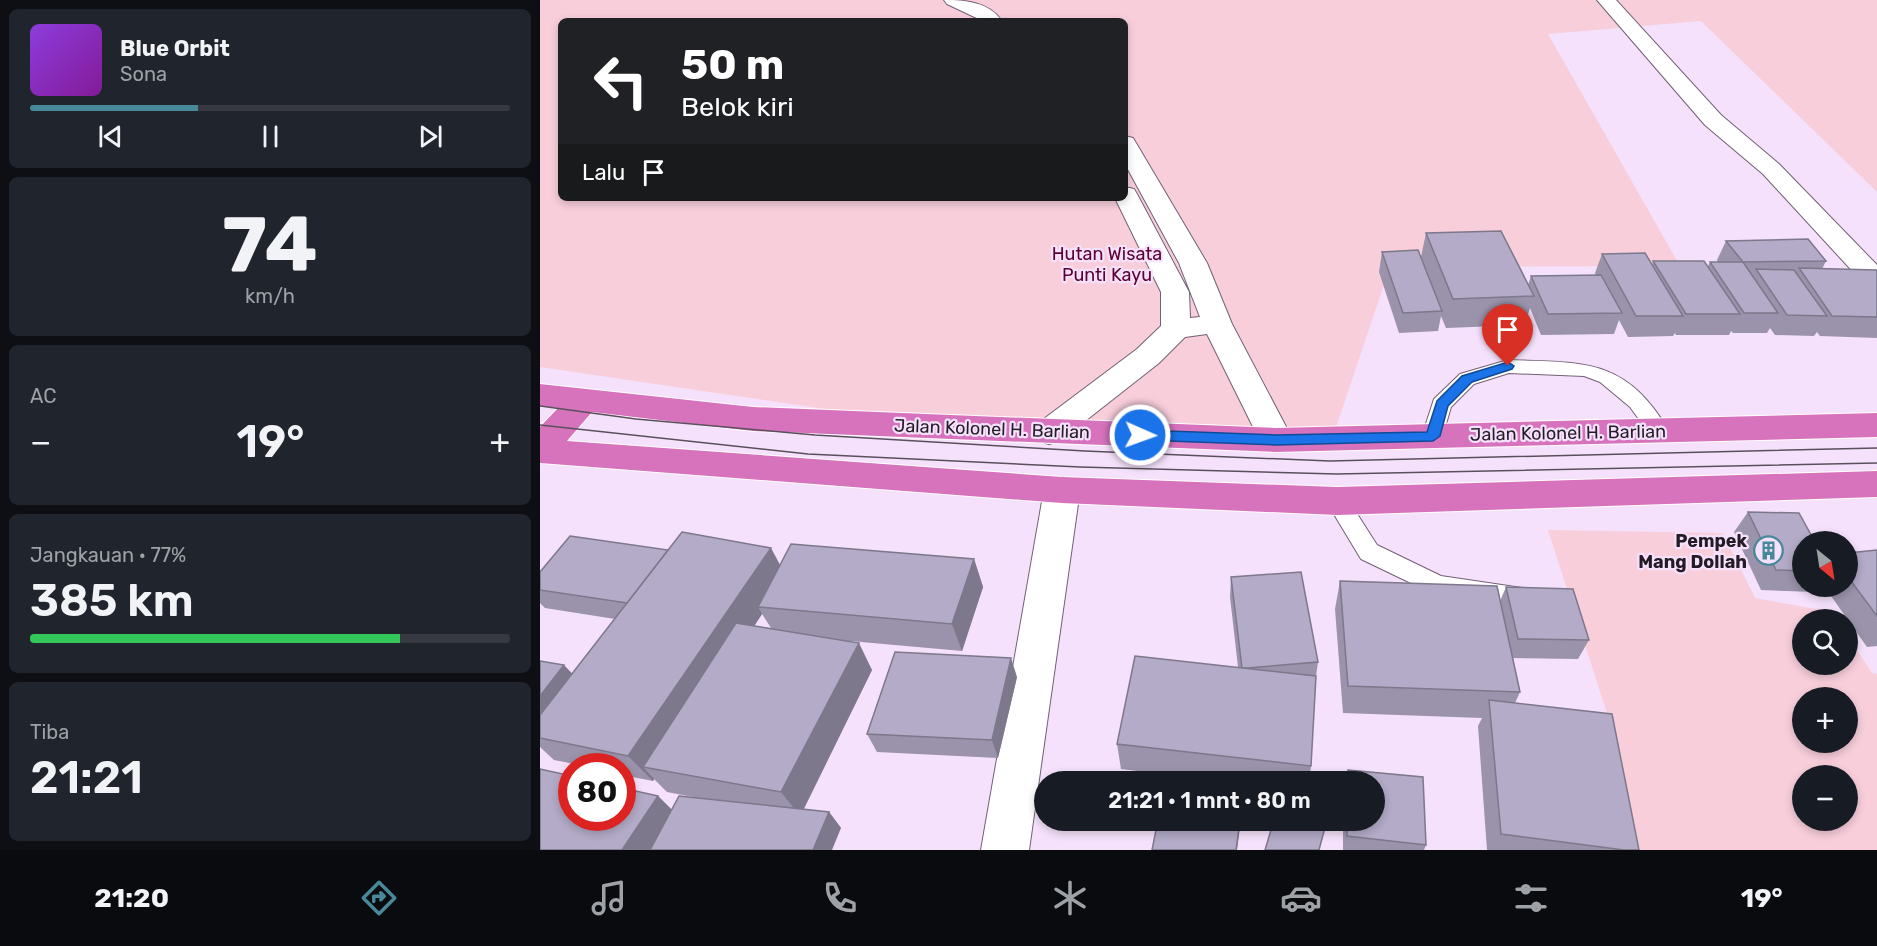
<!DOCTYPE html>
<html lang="id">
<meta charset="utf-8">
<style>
body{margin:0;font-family:Rubik,sans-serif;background:#20242c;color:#f1f3f6;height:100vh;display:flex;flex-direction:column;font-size:22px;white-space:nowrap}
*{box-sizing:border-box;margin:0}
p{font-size:20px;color:#9ea1a6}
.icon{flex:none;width:33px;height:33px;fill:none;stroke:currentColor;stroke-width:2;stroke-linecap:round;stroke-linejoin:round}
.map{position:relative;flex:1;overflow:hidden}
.panel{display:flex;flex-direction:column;gap:9px;padding:9px;background:#0d0f14;width:540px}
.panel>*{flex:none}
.banner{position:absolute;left:18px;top:18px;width:570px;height:183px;border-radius:9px;box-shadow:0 3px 9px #0003;background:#202124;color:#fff;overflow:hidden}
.needle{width:39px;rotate:150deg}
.fabs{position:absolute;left:1252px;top:531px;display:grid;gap:12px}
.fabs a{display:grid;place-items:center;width:66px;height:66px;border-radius:50%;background:#171b24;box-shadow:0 3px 9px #0003;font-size:30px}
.speed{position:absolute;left:18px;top:753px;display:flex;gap:12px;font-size:30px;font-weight:700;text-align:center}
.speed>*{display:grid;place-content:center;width:78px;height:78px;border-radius:50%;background:#171b24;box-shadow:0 3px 9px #0003;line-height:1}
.speed .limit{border:9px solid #d22;background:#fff;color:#111}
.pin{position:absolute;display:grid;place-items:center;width:51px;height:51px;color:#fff;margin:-62px -26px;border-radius:50% 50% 50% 0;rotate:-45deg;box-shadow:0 0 6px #0007}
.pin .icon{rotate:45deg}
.me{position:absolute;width:66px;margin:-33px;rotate:92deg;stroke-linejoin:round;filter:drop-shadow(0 0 4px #0008)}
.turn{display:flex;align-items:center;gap:21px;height:126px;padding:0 24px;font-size:27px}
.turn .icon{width:78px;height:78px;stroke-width:2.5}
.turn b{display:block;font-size:42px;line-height:51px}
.then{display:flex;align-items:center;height:57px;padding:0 24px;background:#0003;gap:12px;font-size:22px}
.big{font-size:45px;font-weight:600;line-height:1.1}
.panel .tile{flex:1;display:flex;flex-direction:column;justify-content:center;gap:9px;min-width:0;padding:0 21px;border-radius:9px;background:#20242c}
.panel .dial{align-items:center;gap:0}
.dial b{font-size:78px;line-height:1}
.song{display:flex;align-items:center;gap:18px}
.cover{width:72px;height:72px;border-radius:9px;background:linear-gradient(135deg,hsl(270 70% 55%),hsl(290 70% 35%))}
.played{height:6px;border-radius:3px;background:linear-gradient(90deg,#47889b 35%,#363941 35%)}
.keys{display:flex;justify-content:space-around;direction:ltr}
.heat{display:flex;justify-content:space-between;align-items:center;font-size:33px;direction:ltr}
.charge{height:9px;border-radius:4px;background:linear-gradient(90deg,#34c759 77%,#363941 0)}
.trip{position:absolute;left:494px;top:771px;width:351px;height:60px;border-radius:30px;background:#171b24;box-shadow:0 3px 9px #0003;font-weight:600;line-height:60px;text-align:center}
.dock{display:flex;height:96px;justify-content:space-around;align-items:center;background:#090b0e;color:#9ea1a6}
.dock .icon{width:42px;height:42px}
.dock .active{color:#47889b}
.dock b{font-size:27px;color:#f1f3f6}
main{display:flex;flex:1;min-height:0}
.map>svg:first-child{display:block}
.green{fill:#f8cedb;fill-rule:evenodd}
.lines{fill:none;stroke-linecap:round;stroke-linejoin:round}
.lane-casing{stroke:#716076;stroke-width:2}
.street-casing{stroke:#716076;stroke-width:2}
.highway-casing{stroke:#fff;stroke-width:2}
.lane{fill:#fff;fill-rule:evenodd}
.street{fill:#fff;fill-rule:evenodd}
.highway{fill:#d773bd;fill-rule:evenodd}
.tram{stroke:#5a505d;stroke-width:1.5}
.wall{fill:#9a93ab;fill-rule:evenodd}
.shaded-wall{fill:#7d788b}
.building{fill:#b3abc7;stroke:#7d788b;stroke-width:1.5}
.route{fill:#1a73e8;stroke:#114b97;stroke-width:1.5}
.labels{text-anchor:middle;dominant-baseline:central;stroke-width:4.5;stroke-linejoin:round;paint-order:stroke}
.park-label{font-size:18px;fill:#5b002f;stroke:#f5e1fb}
.street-label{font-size:18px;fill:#231c25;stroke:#f5e1fb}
.poi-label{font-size:18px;font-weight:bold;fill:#231c25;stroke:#f5e1fb;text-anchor:end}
</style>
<main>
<section class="panel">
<div class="tile">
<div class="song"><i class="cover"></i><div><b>Blue Orbit</b><p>Sona</p></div></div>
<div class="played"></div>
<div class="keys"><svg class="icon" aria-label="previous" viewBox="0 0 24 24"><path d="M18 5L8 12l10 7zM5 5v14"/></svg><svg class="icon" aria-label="pause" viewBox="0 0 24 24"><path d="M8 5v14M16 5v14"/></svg><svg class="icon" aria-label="next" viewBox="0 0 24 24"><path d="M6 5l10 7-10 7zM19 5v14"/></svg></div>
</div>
<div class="tile dial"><b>74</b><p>km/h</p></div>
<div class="tile"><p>AC</p>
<div class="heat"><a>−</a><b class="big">19°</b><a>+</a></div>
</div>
<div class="tile"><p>Jangkauan · 77%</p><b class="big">385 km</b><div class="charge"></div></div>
<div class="tile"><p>Tiba</p><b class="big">21:21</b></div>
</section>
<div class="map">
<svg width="1337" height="850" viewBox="0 0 1337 850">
<rect width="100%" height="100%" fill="#f5e1fb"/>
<!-- green -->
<g class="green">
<path d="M0,0H1337V192L1161,21L1008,34L1140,266L850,267L788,451L299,411L0,367ZM21,21H585V198H21Z"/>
<path d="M1008,530L1183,533L1215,598L1292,612L1297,619L1263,620V664H1308V636L1332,673L1337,674V850H1092L1075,738ZM1263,698H1308V742H1263ZM1263,776H1308V820H1263Z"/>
</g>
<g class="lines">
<defs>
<g id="lane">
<path d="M968,360C1044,363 1085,357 1129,431L1125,436L1118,439L1111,436L1090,407L1060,382L1044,376L969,373L934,384L911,407L901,441L893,444L885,441L882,436L894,399L920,374Z"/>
<polygon points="797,492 805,495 837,545 901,576 982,588 985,595 982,602 973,605 898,596 821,559 786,501 789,495"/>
</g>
<g id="street">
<path d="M404,0C426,0 449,2 462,21H443L407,4Z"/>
<polygon points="1057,0 1076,0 1181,115 1239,164 1337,265 1337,289 1327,287 1223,174 1165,125"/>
<polygon points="585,136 593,138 596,143 667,263 692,324 753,440 748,449 736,452 724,449 667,334 645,337 619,363 521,440 509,444 497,440 492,432 497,424 597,349 621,326 621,292 575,198 585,198 585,187 594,189 597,194 649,292 650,318 660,317 639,263 585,164"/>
<polygon points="522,477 535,481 540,490 489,850 441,850 504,490 509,481"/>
</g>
<polygon id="highway" points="0,384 213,407 736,428 1337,413 1337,437 736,452 213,431 52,412 27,441 522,477 797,487 1337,471 1337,497 797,515 522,503 0,463 0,427 18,408 0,406"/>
</defs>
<!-- lane casing -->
<use href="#lane" class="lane-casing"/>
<!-- street casing -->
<use href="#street" class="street-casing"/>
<!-- highway casing -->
<use href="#highway" class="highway-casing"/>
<!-- lane -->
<use href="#lane" class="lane"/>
<!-- street -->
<use href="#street" class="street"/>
<!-- highway -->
<use href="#highway" class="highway"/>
<!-- tram -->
<g class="tram">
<polyline points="0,406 96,419 275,435 545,451 790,461 1337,448"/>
<polyline points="0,425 268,454 540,467 797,474 1337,463"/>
</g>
</g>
<!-- wall -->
<g class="wall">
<polygon points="886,233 988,285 991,276 1056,275 1055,273 1062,254 1112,265 1113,261 1168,266 1170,262 1178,262 1177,260 1186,241 1286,261 1282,269 1337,270 1337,338 1280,336 1277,332 1274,336 1235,335 1230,328 1227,333 1193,333 1191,331 1189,335 1136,335 1135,333 1133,336 1088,337 1079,320 1074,334 1001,335 990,308 985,325 906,328 901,316 898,331 859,333 839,272 842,252 881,257"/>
<polygon points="1208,512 1263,542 1263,586 1279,586 1275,592 1221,590 1194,532"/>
<polygon points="1337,550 1337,646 1327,647 1284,586 1308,586 1308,553"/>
<path d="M434,559L443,587L422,651L310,641L332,670L264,809L289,812L301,828L0,850L118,796L132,810L158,798L127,792L114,779L113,781L82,775V766H45L14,760L0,747V661L32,674L75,619L5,608L0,603V572ZM222,614L231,628L214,626Z"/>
<polygon points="691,577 778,662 776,676 771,766 769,782 688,782 581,769 577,744 698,667 690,597"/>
<polygon points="800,581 960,601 966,587 1049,640 1038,659 973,658 980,692 975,703 1099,850 947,850 938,726 942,718 803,713 795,609"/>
<polygon points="477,677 458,758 337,752 327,734"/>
<polygon points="808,770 883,777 886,845 884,850 803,850 803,820 834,820 834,782 805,782"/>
</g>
<!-- shaded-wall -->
<g class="shaded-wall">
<polygon points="231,548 246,576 218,607 222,614 120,771 103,767 114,779 113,781 88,756"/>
<polygon points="434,559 443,587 422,651 412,624"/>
<polygon points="319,643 332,670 260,816 241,792"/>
<polygon points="471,658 477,677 458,758 452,740"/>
<polygon points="24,665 42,684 0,738 0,696"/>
<polygon points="118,796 142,820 123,850 82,850"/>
<polygon points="289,812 301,828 292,850 273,850"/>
<polygon points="700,820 701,820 697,850 696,850"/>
</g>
<!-- building -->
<g class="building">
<polygon points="961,231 994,296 913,299 886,233"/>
<polygon points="1268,239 1286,261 1203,262 1186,241"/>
<polygon points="878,250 902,311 863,313 842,252"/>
<polygon points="1105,253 1143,316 1096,316 1062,254"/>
<polygon points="1113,261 1164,261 1200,314 1146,314"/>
<polygon points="1170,262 1203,262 1238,313 1204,313"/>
<polygon points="1259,268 1337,270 1337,317 1292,316"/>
<polygon points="1216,269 1254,270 1287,316 1247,315"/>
<polygon points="1061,275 1082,313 1008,314 991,276"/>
<polygon points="1208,512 1259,513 1275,542 1263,542 1263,571 1236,570"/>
<polygon points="142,532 231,548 88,756 0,738 0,715"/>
<polygon points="30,536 128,550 87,603 0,590 0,572"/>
<polygon points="251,544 434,559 412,624 218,607"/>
<polygon points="1337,550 1337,616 1308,577 1308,553"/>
<polygon points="761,572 778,662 707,668 702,668 691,577"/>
<polygon points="800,581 957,586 980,692 808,686"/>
<polygon points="966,587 1033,589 1049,640 978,639"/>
<polygon points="196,623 319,643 241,792 103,767"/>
<polygon points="355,652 471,658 452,740 327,734"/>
<polygon points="595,656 776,676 771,766 577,744"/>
<polygon points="0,661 24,665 0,696"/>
<polygon points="949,700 1072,714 1099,850 1084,850 961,834"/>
<polygon points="0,769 32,776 32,818 82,818 82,788 118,796 82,850 0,850"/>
<polygon points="808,770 883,777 886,845 807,836 807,820 834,820 834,782 808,782"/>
<polygon points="139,796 289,812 273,850 110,850"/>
<polygon points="618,820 700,820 696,850 612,850"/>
<polygon points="734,820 787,820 779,850 725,850"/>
</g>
<!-- route -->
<polygon class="route" points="968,362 974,366 972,369 932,382 908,406 900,436 893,441 736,445 600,440 593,435 600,430 736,435 887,432 897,401 922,376"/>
<!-- icons -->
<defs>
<symbol id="building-ring" viewBox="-11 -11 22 22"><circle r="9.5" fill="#f5e1fb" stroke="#47889b" stroke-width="1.5"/><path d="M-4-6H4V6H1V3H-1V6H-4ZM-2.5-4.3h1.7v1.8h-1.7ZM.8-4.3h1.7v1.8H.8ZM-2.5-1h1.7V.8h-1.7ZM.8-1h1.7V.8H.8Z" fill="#47889b"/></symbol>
</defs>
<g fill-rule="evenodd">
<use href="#building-ring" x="1212" y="534" width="33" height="33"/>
</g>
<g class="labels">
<!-- park labels -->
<g class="park-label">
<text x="567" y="254">Hutan Wisata<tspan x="567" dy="21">Punti Kayu</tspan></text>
</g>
<!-- street labels -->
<g class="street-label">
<text transform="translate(452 429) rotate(2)">Jalan Kolonel H. Barlian</text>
<text transform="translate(1028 433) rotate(-1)">Jalan Kolonel H. Barlian</text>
</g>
<!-- poi labels -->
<g class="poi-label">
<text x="1207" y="541">Pempek<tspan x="1207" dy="21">Mang Dollah</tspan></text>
</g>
</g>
</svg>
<div class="fabs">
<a><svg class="needle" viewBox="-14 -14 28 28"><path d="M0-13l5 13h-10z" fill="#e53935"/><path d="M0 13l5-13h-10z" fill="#9ea1a6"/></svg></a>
<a><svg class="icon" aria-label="search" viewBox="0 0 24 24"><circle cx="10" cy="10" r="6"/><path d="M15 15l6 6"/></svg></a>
<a>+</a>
<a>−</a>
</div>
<div class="speed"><div class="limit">80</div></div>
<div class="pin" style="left:968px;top:366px;background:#d93025"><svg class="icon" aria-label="arrive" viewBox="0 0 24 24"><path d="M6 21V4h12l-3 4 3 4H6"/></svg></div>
<svg class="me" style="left:600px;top:435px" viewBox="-20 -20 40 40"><circle r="17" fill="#1a73e8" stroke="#fff" stroke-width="3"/><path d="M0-11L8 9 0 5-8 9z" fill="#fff"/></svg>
<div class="trip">21:21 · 1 mnt · 80 m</div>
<div class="banner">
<div class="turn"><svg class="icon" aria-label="left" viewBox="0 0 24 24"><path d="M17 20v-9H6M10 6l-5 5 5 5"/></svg><div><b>50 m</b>Belok kiri</div></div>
<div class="then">Lalu<svg class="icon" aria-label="arrive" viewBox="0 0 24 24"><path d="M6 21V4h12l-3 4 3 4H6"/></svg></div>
</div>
</div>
</main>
<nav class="dock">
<b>21:20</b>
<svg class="icon active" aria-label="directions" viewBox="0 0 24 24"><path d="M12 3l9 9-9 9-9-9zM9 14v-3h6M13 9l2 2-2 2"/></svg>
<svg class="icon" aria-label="music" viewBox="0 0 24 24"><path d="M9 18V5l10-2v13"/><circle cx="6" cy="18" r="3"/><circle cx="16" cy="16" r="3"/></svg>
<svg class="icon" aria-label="phone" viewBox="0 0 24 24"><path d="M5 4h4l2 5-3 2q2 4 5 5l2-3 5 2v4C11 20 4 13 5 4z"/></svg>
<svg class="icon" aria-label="climate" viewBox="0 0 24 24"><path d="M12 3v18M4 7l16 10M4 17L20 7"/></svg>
<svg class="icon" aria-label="car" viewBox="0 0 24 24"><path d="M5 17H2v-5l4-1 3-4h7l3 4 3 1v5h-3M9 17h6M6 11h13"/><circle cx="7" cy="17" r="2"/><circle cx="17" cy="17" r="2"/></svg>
<svg class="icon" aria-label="filters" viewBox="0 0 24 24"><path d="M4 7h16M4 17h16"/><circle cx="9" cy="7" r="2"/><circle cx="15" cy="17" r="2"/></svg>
<b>19°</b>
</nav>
